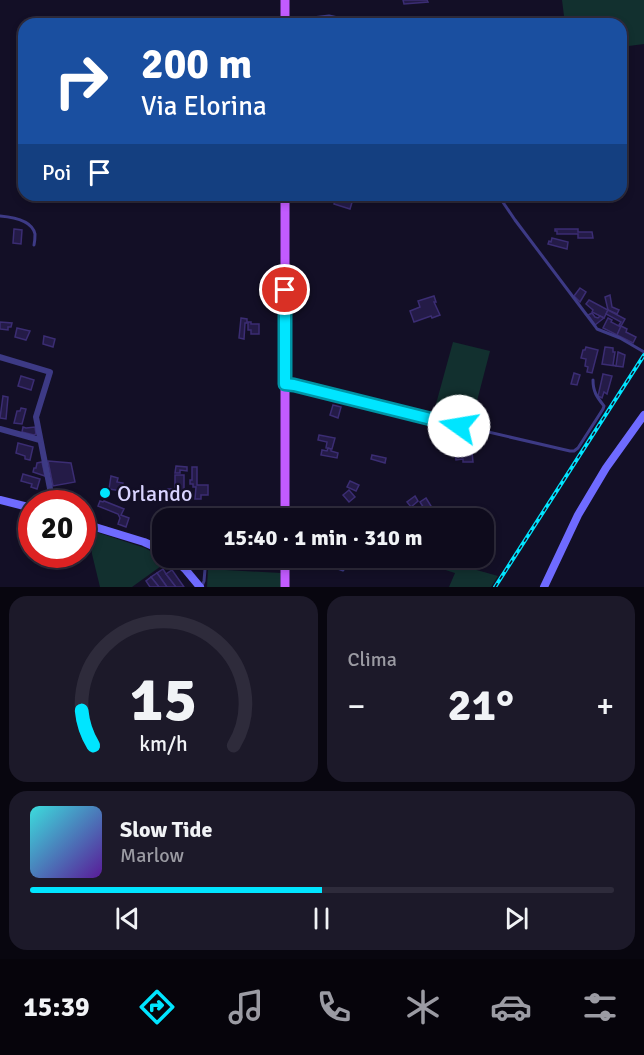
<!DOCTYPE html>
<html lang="it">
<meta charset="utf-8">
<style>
body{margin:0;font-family:Signika,sans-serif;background:#1c1929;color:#f1f3f6;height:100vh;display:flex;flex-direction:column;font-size:22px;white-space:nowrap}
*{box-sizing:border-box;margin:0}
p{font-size:20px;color:#9b9ba3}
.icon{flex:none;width:33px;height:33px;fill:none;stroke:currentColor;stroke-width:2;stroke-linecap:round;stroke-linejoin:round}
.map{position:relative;height:587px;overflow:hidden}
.drawer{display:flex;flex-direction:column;gap:9px;padding:9px;background:#08060f;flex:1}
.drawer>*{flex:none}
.banner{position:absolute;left:18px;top:18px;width:609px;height:183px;border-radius:18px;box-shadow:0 3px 9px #0003,0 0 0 2px #2e2b3b;background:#1a4fa0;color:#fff;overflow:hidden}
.speed{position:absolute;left:18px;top:490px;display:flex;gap:12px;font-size:30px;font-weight:700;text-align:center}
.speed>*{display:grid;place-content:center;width:78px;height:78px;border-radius:50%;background:#0e0b1c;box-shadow:0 3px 9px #0003,0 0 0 2px #2e2b3b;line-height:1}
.speed .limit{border:9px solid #d22;background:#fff;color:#111}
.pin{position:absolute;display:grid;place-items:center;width:51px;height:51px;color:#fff;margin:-26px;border:3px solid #fff;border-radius:50%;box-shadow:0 2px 6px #0007}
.me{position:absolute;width:66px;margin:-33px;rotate:283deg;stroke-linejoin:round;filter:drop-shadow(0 0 4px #0008)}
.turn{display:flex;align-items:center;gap:21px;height:126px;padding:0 24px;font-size:27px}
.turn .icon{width:78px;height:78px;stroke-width:2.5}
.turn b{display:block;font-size:42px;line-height:51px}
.then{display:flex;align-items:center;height:57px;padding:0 24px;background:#0003;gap:12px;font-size:22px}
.big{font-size:45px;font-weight:700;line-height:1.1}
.drawer .tile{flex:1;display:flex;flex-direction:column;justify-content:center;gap:9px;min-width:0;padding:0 21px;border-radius:18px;background:#1c1929}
.drawer .dial{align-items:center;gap:0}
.dial svg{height:156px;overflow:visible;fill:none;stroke:#2e2b3b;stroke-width:7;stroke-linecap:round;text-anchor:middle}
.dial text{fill:#f1f3f6;stroke:none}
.song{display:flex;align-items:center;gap:18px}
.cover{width:72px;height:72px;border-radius:9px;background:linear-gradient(135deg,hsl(180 70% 55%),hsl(270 70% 35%))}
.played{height:6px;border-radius:3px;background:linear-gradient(90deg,#00e5ff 50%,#2e2b3b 50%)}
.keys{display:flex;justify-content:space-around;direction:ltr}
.heat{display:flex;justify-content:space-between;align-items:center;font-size:33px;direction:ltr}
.drawer .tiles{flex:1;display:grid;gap:9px;grid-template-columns:1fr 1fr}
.tile:last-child{grid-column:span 2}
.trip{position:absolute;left:152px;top:508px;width:342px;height:60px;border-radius:18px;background:#0e0b1c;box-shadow:0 3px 9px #0003,0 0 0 2px #2e2b3b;font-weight:700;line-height:60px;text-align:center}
.tabs{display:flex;height:96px;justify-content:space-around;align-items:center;background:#06040b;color:#9b9ba3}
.tabs .icon{width:42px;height:42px}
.tabs .current{color:#00e5ff}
.tabs b{font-size:27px;color:#f1f3f6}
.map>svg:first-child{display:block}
.green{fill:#12302f}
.building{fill:#241b47;stroke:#3b2d73;stroke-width:1.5}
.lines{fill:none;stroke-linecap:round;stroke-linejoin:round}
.lane{stroke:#3d3a85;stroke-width:3}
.street{stroke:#3d3a85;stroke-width:6}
.secondary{stroke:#6f6bff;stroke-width:8}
.primary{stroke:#c25bff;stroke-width:9}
.rail-casing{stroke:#00e5ff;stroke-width:4}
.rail{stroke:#130f26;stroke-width:1.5;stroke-dasharray:4.5;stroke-linecap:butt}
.route-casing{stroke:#0095a6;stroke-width:15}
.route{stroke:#00e5ff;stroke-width:10}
.poi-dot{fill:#00e5ff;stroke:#130f26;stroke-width:2}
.labels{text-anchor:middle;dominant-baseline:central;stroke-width:4.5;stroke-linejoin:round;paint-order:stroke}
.poi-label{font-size:22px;fill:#d9d4ff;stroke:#130f26;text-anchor:start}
</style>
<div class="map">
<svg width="644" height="587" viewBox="0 0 644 587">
<rect width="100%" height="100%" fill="#130f26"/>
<!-- green -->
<g class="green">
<polygon points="562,0 644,0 644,44 621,47 621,24 565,24"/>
<polygon points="453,342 490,351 471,424 433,415"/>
<polygon points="96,532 145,548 168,561 132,587 100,587 92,554 90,536"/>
<polygon points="429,558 439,558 441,560 498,576 491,587 449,587 455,573 430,565"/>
<polygon points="208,569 281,573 281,587 207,587"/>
</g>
<!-- building -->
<g class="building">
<polygon points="403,0 427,0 428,2 404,4"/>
<polygon points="336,195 353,199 350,209 334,204"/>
<polygon points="14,229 22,230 21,244 13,243"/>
<polygon points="555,229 578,229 578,232 592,232 593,238 578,238 578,234 557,234 557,231 555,231"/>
<polygon points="552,238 568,242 567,249 548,244 549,241 551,242"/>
<polygon points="580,288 586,292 580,302 574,296"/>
<polygon points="610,295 612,307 619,310 617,314 608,310 605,297"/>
<polygon points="434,296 436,302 434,302 440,315 432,318 431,316 414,322 410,311 420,307 418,301"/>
<polygon points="589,300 608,310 604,318 592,312 593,310 586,304"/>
<polygon points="608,310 625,319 621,326 619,325 621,322 606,314"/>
<polygon points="592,313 595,317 598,318 600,316 604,318 595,325 588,315"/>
<polygon points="241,318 247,319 247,323 245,323 244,339 239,338"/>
<polygon points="608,318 612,320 611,322 621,327 617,335 603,328"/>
<polygon points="0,322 12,323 11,327 8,327 8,330 0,329"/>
<polygon points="248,322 251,322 251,324 259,324 259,334 251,334 251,330 248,330"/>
<polygon points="621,326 627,329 626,332 636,337 633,343 617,335"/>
<polygon points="17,328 30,331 26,340 15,337"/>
<polygon points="44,336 55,339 53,347 43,344"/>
<polygon points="586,347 598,350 592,373 587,372 588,367 585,366 586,359 581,358 583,350 585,350"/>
<polygon points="605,347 613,348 613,352 615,352 613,365 616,366 602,364"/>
<polygon points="618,352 625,355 623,367 616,366"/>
<polygon points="574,373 580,375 577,385 571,384"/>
<polygon points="603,374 612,376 607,394 604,392 602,398 598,396"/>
<polygon points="21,376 34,380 31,390 18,386"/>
<polygon points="3,396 8,397 6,419 0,418"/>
<polygon points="333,405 341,407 338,418 330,415"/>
<polygon points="21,408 26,409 22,424 14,423 17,411 20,411"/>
<polygon points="23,427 26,428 35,427 36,434 34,435 22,432"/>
<polygon points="319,435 335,438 332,449 326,448 327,442 318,440"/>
<polygon points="18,443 33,447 30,460 25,459 25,456 16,453"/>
<polygon points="328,448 331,449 331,451 338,453 337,458 321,455 322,450 327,451"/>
<polygon points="464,450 464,453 472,452 473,462 463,462 463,459 456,460 455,451"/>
<polygon points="372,455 386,458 385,463 371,459"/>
<polygon points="48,461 71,463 75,482 53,486"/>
<polygon points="42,462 45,476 33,472 34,468 36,468 37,463"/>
<polygon points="176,466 187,467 187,471 180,470 180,473 175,473"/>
<polygon points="192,467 197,467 197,485 208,485 208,495 201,495 201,499 195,499 196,487 193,487 193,484 190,484 190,480 192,480"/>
<polygon points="23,474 40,479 37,489 31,487 32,484 21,481"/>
<polygon points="175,475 184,475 184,497 177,497 177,493 167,494 167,489 175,489"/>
<polygon points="111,476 118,478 117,482 123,483 122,491 109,489"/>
<polygon points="350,481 359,485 356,491 347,487"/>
<polygon points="349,490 355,497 349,502 343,495"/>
<polygon points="415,496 418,501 411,507 407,502"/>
<polygon points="426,498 431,506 425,510 420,502"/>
<polygon points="100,501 103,502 104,501 124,509 121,515 129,518 126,527 118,524 120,518 118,514 98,506"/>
<polygon points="163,569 166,574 176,587 167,587 157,573"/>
<polygon points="172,570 184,587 176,587 166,574"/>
<polygon points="157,573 167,587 159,587 151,577"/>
<polygon points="151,577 159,587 150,587 146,581"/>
</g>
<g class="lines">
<!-- lane -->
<g class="lane">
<polyline points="287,21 329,16 338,18 343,24"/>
<polyline points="498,195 515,220 595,326 597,329 620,338 644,352"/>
<path d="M0,216C12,217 32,220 35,234C35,238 35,241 34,245"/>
<path d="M287,384L294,385L415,415L570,451H574L578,448L603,409L604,406C597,397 593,392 593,380"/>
<polyline points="208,519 208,510"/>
<polyline points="310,558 343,570"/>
<polyline points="202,586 204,581 206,558"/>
</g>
<!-- street -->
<g class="street">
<polyline points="0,357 50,372 36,417 53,504"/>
<polyline points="0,429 40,440"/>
</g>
<!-- secondary -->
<g class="secondary">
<polyline points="0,500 32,508"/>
<polyline points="82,523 144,542 162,550"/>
<polyline points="173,558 185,569 200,587"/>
<polyline points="544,587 578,515 606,468 644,415"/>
</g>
<!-- primary -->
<g class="primary">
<polyline points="285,24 285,0"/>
<polyline points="285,519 285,195"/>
<polyline points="285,587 285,558"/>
</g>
<defs>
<polyline id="rail" points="495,587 644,355"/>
</defs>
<!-- rail casing -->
<use href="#rail" class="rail-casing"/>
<!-- rail -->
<use href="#rail" class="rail"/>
</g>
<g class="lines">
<defs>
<polyline id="route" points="285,290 285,384 294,385 459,426"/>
</defs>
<!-- route casing -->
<use href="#route" class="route-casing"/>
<!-- route -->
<use href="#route" class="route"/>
</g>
<!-- markers -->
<circle class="poi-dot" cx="105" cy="493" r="6"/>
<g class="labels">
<!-- poi labels -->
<g class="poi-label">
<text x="117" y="493">Orlando</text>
</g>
</g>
</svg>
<div class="speed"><div class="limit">20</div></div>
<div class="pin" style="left:285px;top:290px;background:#d93025"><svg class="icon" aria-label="arrive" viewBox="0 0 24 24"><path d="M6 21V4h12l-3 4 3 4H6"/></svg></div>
<svg class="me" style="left:459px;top:426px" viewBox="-20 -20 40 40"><circle r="19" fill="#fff"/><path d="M0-13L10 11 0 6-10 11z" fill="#00e5ff"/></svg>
<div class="trip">15:40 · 1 min · 310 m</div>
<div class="banner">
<div class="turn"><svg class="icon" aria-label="right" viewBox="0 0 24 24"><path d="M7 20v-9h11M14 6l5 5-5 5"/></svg><div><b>200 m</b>Via Elorina</div></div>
<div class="then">Poi<svg class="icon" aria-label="arrive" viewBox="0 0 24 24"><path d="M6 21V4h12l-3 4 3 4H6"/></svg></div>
</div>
</div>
<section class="drawer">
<div class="tiles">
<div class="tile dial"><svg viewBox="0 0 100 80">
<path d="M14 69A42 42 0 1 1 86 69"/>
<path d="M14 69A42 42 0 0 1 8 51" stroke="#00e5ff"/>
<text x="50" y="56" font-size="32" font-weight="700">15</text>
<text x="50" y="72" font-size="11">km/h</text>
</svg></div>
<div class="tile"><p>Clima</p>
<div class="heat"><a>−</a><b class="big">21°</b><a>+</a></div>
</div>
<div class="tile">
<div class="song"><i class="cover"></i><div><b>Slow Tide</b><p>Marlow</p></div></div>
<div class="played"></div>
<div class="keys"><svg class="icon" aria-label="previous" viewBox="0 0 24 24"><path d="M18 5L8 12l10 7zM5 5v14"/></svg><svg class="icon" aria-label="pause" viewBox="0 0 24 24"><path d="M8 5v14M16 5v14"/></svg><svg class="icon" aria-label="next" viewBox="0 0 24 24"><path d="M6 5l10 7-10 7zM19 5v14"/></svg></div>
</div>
</div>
</section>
<nav class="tabs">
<b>15:39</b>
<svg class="icon current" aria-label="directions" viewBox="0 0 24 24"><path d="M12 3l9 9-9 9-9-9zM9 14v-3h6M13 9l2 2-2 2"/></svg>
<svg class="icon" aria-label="music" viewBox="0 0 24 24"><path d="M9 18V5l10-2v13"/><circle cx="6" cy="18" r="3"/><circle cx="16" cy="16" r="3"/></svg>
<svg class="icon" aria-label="phone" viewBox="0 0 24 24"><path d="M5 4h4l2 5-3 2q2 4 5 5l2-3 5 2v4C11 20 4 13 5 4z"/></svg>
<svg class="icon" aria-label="climate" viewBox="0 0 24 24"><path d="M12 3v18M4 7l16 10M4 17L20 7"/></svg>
<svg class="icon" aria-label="car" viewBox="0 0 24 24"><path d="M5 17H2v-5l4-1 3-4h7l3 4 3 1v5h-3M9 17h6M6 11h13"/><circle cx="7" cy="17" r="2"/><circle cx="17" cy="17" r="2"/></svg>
<svg class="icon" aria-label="filters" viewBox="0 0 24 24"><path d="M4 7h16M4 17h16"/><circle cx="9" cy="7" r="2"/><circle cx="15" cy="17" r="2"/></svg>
</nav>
